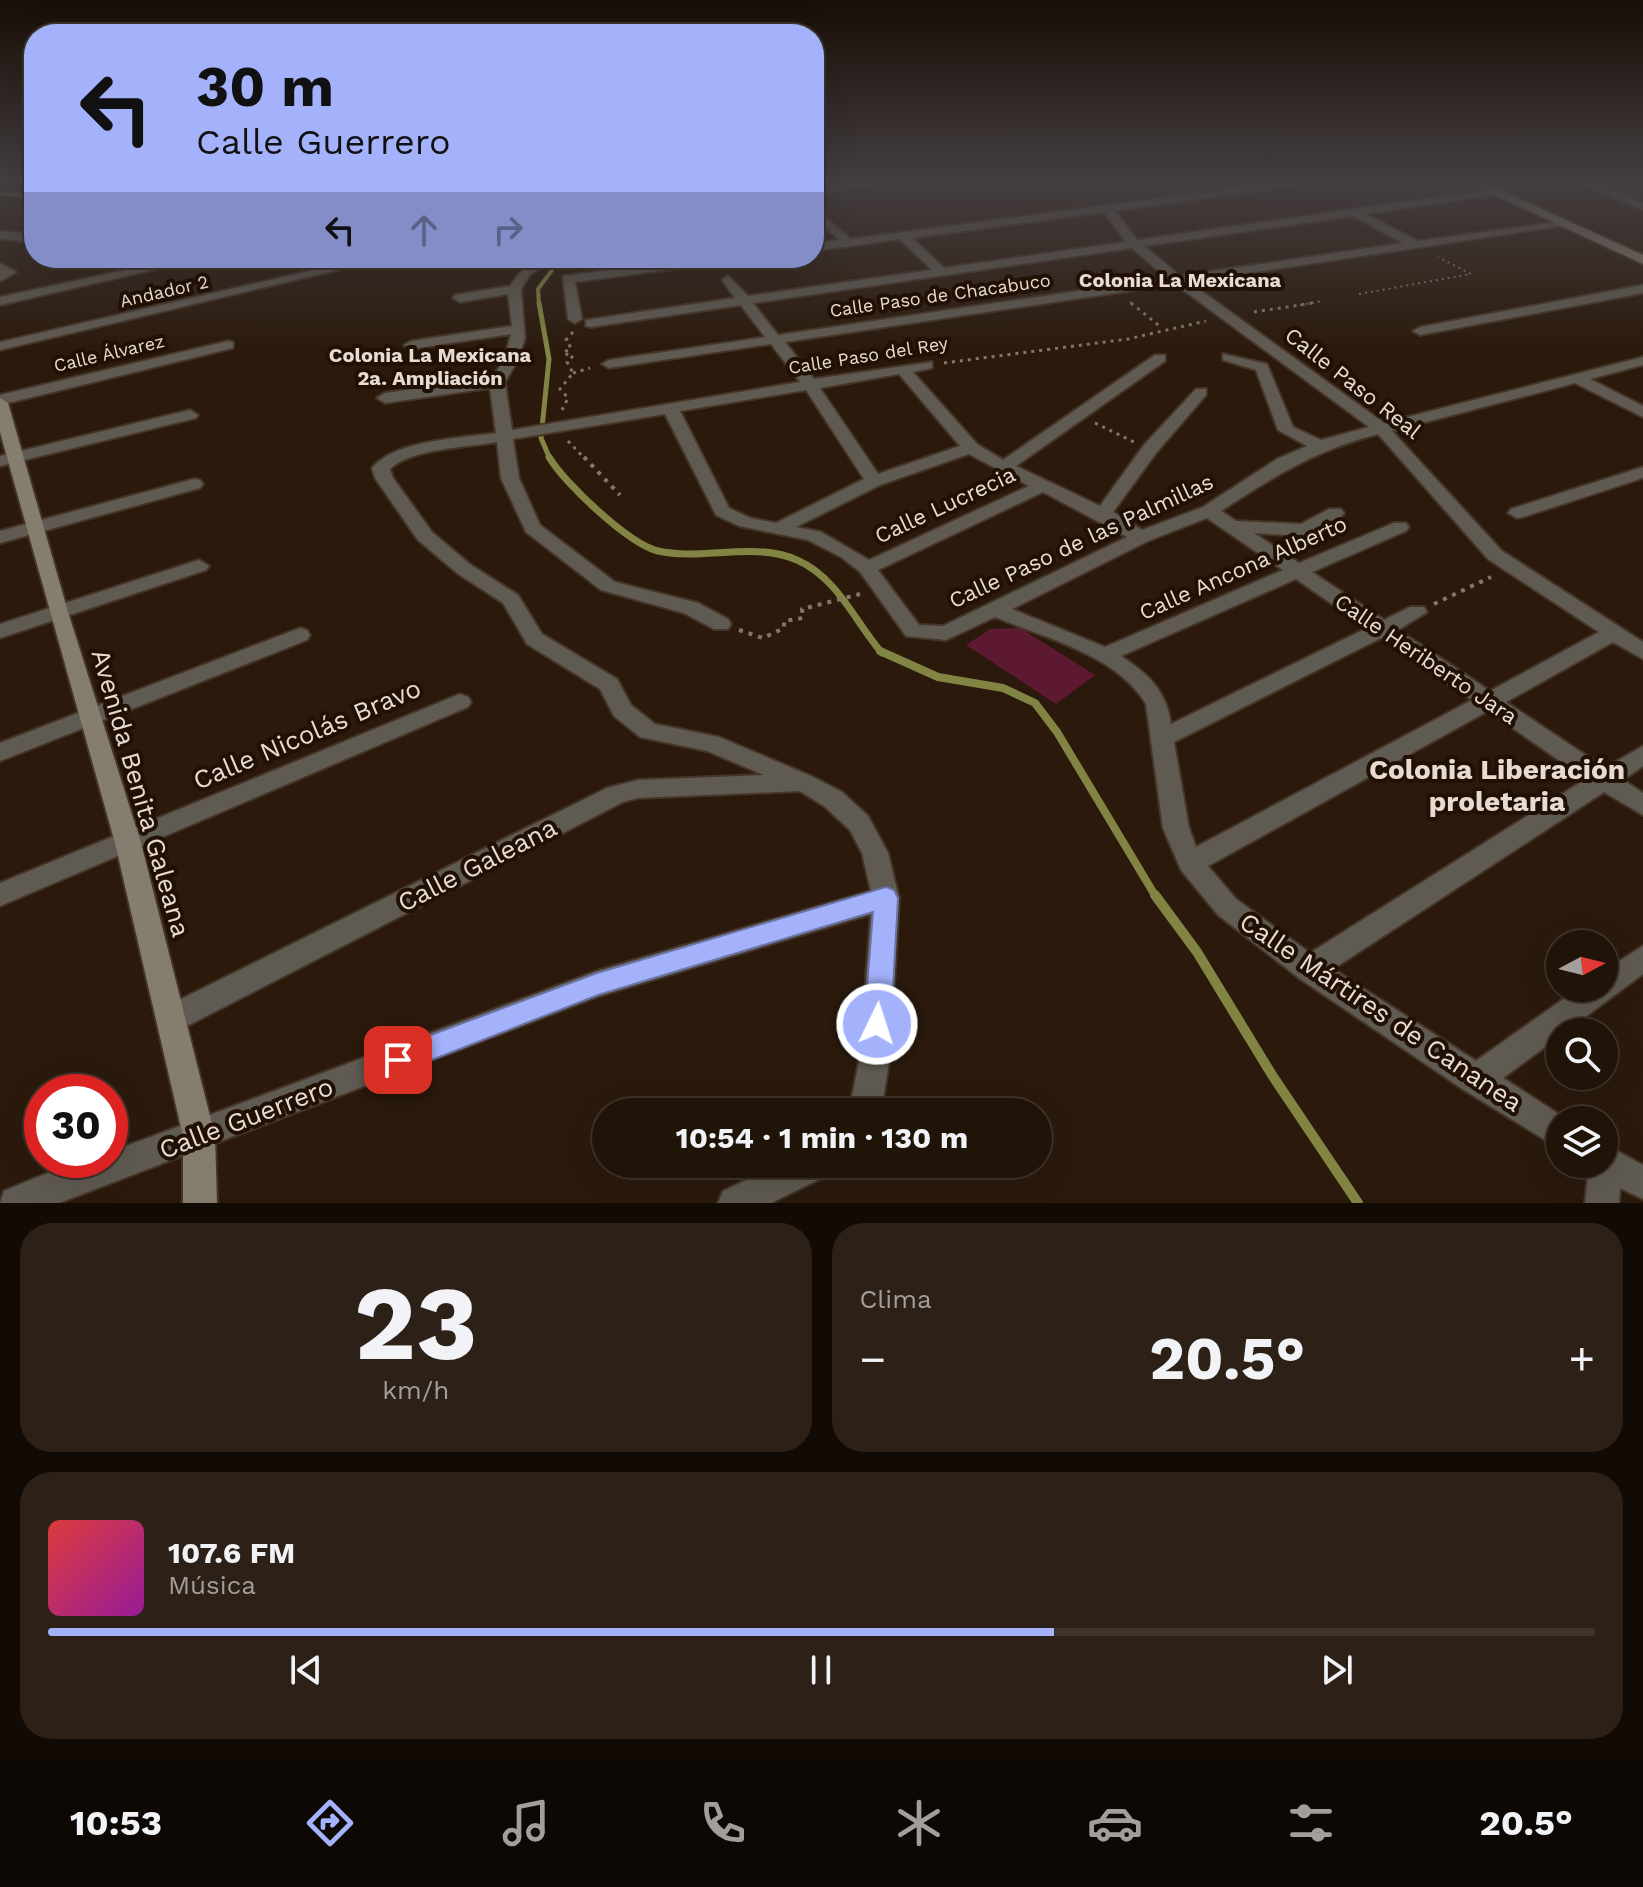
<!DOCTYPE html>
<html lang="es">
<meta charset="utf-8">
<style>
body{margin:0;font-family:"Work Sans",sans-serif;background:#2d2117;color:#f1f3f6;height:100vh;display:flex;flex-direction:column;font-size:30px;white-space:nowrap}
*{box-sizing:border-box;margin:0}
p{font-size:26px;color:#a29e9c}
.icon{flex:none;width:44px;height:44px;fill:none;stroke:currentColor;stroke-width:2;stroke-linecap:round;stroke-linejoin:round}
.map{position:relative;height:1203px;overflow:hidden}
.sheet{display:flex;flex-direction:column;gap:20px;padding:20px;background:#120b05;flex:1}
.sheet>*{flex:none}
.top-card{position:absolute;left:24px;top:24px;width:800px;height:244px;border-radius:32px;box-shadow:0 8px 32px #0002,0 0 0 2px #3d332a;background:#a4b2fc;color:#111;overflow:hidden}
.needle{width:52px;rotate:83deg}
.buttons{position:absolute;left:1546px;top:930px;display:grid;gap:16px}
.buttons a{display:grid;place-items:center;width:72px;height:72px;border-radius:50%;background:#201409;box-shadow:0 8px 32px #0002,0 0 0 2px #3d332a;font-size:40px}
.speed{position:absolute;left:24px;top:1074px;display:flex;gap:16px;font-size:40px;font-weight:700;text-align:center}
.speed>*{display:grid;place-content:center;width:104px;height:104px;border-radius:50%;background:#201409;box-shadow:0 8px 32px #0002,0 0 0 2px #3d332a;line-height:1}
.speed .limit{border:12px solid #d22;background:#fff;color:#111}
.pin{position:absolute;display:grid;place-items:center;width:68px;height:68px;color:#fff;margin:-34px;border-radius:16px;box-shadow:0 4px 12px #0006}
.me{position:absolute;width:88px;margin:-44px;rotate:4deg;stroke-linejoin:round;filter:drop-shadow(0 0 6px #0008)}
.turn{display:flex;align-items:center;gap:28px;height:168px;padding:0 40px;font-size:36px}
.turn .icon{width:104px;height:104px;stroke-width:2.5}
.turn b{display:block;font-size:56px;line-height:68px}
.lanes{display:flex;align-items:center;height:76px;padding:0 40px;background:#0003;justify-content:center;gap:40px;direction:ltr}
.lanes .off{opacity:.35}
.big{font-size:60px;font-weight:700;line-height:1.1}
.sheet .widget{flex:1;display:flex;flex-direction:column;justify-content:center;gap:12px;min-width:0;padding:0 28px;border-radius:32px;background:#2d2117}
.sheet .dial{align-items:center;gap:0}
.dial b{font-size:104px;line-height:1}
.song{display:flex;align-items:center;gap:24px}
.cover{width:96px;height:96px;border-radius:12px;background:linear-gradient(135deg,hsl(0 70% 55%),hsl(300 70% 35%))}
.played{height:8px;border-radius:4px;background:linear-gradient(90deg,#a4b2fc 65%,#3d332a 65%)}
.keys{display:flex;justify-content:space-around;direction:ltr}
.heat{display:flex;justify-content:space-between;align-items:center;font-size:44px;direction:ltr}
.sheet .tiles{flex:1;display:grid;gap:20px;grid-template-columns:1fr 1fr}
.widget:last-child{grid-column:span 2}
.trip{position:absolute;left:592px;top:1098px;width:460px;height:80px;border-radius:40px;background:#201409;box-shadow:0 8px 32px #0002,0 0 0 2px #3d332a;font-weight:700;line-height:80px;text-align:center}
.menu{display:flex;height:128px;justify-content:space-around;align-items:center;background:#0d0804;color:#a29e9c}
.menu .icon{width:56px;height:56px}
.menu .active{color:#a4b2fc}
.menu b{font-size:36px;color:#f1f3f6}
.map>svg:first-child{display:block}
.green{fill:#5d1832}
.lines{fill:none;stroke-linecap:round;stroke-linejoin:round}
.stream-far4{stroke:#818442;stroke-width:4}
.stream-far3{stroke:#818442;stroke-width:5}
.stream-far2{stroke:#818442;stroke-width:7}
.stream-far1{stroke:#818442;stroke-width:8}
.stream{stroke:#818442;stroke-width:10}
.street-casing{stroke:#453528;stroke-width:4}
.secondary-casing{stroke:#453528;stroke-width:4}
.path-far2{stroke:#84766a;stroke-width:2;stroke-dasharray:2 4;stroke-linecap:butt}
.path-far1{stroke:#84766a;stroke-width:3;stroke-dasharray:3 5;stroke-linecap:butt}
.path{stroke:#84766a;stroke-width:4;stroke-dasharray:4 6;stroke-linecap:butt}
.street{fill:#605b52;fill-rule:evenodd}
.secondary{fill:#857e6f;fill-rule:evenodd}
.route{fill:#a4b2fc;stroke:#6b74a4;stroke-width:2}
.labels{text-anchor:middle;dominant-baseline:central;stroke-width:8;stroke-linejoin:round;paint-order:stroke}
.far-street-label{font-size:18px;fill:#e7dbd2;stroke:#211104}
.far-neighbourhood-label{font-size:20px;font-weight:bold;fill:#e7dbd2;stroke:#211104}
.street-label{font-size:22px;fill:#e7dbd2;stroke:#211104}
.near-street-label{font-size:26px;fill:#e7dbd2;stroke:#211104}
.near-neighbourhood-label{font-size:28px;font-weight:bold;fill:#e7dbd2;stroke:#211104}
</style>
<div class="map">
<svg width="1643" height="1203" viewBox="0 0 1643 1203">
<rect width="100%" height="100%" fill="#2b1a0c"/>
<!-- green -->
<polygon class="green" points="1020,628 1095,675 1056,704 966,645 990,629"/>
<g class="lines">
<!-- stream-far4 -->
<g class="stream-far4">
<polyline points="0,194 34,195"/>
<polyline points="539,305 538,289 561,258"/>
</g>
<!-- stream-far3 -->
<polyline class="stream-far3" points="539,303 549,359 541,438 550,459"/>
<!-- stream-far2 -->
<path class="stream-far2" d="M549,457C564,483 629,544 658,551C702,561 754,541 797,560C838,578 855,622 882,653"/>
<!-- stream-far1 -->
<polyline class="stream-far1" points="880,651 938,677 1003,688 1035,703 1057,732 1156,897"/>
<!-- stream -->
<polyline class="stream" points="1155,895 1197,952 1272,1075 1358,1203"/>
<defs>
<g id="street">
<polygon points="871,180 901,180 814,195 814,189"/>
<path d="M1298,180H1331L1115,211L1137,240L1494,189L1498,190V194L1366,214L1418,241L1565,221V225L1561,226L1189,282L1384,423L1643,357V365L1590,379L1643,406V417L1575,383L1392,431L1502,551L1643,642V659L1613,642L1506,702L1605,768L1643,746V766L1623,780L1643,793V815L1604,792L1333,969L1476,1061L1579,988H1604V971L1643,946V974L1565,1032H1560V1036L1503,1078L1568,1120H1560V1149L1464,1090L1299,978L1218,915L1181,870L1163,828L1146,704C1117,655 1045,638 995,617L946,640L906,636L860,572L841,557L808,540L739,526L716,515L665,414L513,439L519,478L540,525L615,582L698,603L728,619L731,624L728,629H714L684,613L601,590L526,532L501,478L497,442C469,447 409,449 390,469L393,478L432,532L471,565L518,595L542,634L617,679L631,705L655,724L719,737L811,776L842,792L868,816L888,853L899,898L890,1056L881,1112H849L860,1056L871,914L599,996L59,1203H0L4,1191C38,1177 74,1160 110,1160V1152L597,971L871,891L862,853L850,830L824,806L800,791L638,798L623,802L181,1029L171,1032L161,1029L156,1019L161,1009L607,788L638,780L764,775L707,751L640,737L614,716L600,689L527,644L503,603L457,573L418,540L375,478L372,468C395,440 461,438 496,433L490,388L385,403L377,398L385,393L492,378L504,360L511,334L411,349L404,345L411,341L512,326L508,294L460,302L453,298L455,295L510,286C522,269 531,258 552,258L530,275L521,289L525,338L518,360L505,382L512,430L800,382L771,344L609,368L602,364L609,360L765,337L741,305L591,327L586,326V320L735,298L722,280L728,276L748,296L932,270L900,239L814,251V243L839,240L814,217V208L851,239ZM1104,212L1126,242L944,268L912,238ZM1353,216L1403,243L1180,276L1144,246ZM1132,248L1167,278L778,335L753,303ZM1175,284L1369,427L1321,440L1293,427L1267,364L1223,354V360L1256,370L1278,430L1307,446L1277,459L1203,507L1142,530L1113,512L1156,453L1206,395V389H1196L1144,445L1100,506L1016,466L1165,361V355H1155L1003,460L977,444L913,372L932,368V362L814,379L785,342ZM899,374L960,446L878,474L820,388ZM806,390L864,479L776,523L750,518L729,508L680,411ZM1378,434L1488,559L1599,632L1490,691L1398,630L1427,612L1424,607H1410L1384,620L1312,572L1406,531L1409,527L1406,523H1394L1299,563L1254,533L1304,536L1341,517L1344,513L1341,509H1329L1301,524L1236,521L1221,511C1276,475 1314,451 1378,434ZM969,454L1029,486L869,560L821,532L796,527L880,485ZM1043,492L1127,537L943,626L919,625L878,570ZM1207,518L1283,570L1105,647L1012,609L1148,541ZM1296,579L1367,628L1171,724C1166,690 1149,675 1121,656ZM1381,638L1472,700L1196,847L1189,828L1174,742ZM1488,711L1586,779L1310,953L1236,899L1208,866Z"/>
<polygon points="1573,180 1588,180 1643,203 1643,210"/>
<polygon points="0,231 34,234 34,242 0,239"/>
<polygon points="181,258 204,258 0,305 0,297"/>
<polygon points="366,258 388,258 0,350 0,342"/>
<polygon points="697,258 731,258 725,262 575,282 582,319 575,323 568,319 563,276"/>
<polygon points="0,263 16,272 0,281"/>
<polygon points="1643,285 1643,293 1420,335 1413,331 1420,327"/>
<polygon points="228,341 233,342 233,348 0,405 0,395"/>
<polygon points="190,410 198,415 196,418 0,466 0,456"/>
<polygon points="1643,467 1643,478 1523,517 1517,518 1508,513 1511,509"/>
<polygon points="194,479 200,480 203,484 200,488 0,543 0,531"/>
<polygon points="199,560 209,566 206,570 0,638 0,624"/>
<polygon points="300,628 307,630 310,635 307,640 0,761 0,743"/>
<polygon points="460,694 468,697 471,702 468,707 0,906 0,883"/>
<polygon points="1604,1144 1643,1165 1643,1199 1620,1188 1619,1203 1585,1203 1589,1164 1604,1164"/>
<polygon points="781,1164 833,1164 828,1175 771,1203 718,1203 723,1191"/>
</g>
<g id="secondary">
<polygon points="1463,180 1478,180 1643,255 1643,264"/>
<polygon points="0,398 8,403 68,612 141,843 215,1136 217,1203 183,1203 183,1136 115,843 0,432"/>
</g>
</defs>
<!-- street casing -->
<use href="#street" class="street-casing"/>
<!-- secondary casing -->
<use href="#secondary" class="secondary-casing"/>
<!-- path-far2 -->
<g class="path-far2">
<polyline points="1359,294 1471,274 1438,257"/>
<polyline points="1130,302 1133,305"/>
<polyline points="1300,305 1322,301"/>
</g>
<!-- path-far1 -->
<g class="path-far1">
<polyline points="1131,303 1162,328"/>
<polyline points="1254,312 1313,303"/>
<polyline points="944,363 1128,339 1206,321"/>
<polyline points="573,373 590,368"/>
<polyline points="562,410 568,398 560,389 573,373 567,362 573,356 563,353 571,348 566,340 573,332"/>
<polyline points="1095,423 1134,442"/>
<polyline points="568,441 585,459"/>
</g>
<!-- path -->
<g class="path">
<polyline points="584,457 620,495"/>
<polyline points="1434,604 1491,577"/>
<polyline points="739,630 763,638 784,628 784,621 803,618 802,609 860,594"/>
</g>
<!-- street -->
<use href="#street" class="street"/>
<!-- secondary -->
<use href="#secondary" class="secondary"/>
</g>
<!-- sky -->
<linearGradient id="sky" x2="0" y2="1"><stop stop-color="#180e07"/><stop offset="0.52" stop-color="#443e40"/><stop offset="1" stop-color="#443e40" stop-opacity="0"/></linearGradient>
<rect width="1643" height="349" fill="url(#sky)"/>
<!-- route -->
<polygon class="route" points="886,887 894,890 898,898 891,1024 887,1033 877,1037 868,1033 864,1024 873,912 598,995 398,1073 388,1069 384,1060 388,1051 597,973"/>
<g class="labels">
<!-- far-street labels -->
<g class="far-street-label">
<text transform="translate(164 291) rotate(-13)">Andador 2</text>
<text transform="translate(940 295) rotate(-8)">Calle Paso de Chacabuco</text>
<text transform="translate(109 353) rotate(-13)">Calle Álvarez</text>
<text transform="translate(868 355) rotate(-9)">Calle Paso del Rey</text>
</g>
<!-- far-neighbourhood labels -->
<g class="far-neighbourhood-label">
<text x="1180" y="280">Colonia La Mexicana</text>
<text x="430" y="355">Colonia La Mexicana<tspan x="430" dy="23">2a. Ampliación</tspan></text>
</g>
<!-- street labels -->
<g class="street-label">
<text transform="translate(1353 383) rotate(38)">Calle Paso Real</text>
<text transform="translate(945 505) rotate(-25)">Calle Lucrecia</text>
<text transform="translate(1081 541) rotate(-25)">Calle Paso de las Palmillas</text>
<text transform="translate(1243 568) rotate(-24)">Calle Ancona Alberto</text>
<text transform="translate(1426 659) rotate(34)">Calle Heriberto Jara</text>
</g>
<!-- near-street labels -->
<g class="near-street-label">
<text transform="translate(307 734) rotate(-23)">Calle Nicolás Bravo</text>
<text transform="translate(141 793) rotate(74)">Avenida Benita Galeana</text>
<text transform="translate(477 865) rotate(-27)">Calle Galeana</text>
<text transform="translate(1381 1012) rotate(34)">Calle Mártires de Cananea</text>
<text transform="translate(246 1118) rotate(-21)">Calle Guerrero</text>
</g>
<!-- near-neighbourhood labels -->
<g class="near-neighbourhood-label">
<text x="1497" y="769">Colonia Liberación<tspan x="1497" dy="32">proletaria</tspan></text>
</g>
</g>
</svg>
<div class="buttons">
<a><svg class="needle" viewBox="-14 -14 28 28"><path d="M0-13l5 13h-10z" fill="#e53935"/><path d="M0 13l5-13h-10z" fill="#a29e9c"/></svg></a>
<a><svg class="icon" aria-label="search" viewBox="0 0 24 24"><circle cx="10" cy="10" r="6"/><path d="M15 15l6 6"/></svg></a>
<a><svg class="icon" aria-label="layers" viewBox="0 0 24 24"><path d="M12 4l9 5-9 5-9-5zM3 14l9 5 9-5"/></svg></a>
</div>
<div class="speed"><div class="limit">30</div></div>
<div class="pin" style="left:398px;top:1060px;background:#d93025"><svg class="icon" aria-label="arrive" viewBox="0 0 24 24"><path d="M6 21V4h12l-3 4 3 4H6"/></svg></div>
<svg class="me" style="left:877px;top:1024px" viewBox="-20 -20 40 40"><circle r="17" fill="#a4b2fc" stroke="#fff" stroke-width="3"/><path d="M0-11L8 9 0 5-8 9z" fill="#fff"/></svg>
<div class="trip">10:54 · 1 min · 130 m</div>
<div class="top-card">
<div class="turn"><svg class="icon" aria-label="left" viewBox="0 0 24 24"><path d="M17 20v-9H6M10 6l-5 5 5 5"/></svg><div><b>30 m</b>Calle Guerrero</div></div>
<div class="lanes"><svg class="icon" aria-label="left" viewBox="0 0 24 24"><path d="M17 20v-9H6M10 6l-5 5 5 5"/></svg><svg class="icon off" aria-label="ahead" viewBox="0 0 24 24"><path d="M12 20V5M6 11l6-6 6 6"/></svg><svg class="icon off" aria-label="right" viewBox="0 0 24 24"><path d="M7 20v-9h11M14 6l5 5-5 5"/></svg></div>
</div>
</div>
<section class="sheet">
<div class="tiles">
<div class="widget dial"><b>23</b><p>km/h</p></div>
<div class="widget"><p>Clima</p>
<div class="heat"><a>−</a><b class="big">20.5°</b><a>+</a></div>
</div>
<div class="widget">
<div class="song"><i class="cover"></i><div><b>107.6 FM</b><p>Música</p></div></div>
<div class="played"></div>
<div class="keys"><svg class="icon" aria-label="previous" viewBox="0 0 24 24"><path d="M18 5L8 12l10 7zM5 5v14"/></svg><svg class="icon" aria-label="pause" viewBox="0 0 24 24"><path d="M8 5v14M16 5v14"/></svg><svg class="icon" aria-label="next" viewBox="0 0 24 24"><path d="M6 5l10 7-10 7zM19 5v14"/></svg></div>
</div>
</div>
</section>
<nav class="menu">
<b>10:53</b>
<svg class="icon active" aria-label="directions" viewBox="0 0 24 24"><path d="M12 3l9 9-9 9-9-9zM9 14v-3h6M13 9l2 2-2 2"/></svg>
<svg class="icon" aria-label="music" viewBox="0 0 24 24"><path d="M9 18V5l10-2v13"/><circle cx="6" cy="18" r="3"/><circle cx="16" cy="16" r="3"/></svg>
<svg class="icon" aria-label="phone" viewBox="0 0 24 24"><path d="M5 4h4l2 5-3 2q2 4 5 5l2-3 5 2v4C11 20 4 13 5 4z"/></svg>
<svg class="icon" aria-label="climate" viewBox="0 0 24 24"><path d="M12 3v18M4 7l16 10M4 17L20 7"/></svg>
<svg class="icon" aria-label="car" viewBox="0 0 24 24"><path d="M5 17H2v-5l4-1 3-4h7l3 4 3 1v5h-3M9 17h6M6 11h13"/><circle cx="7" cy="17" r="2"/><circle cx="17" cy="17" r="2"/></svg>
<svg class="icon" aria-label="filters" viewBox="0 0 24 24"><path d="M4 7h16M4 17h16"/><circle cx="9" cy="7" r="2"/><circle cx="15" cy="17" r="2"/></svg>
<b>20.5°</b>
</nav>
